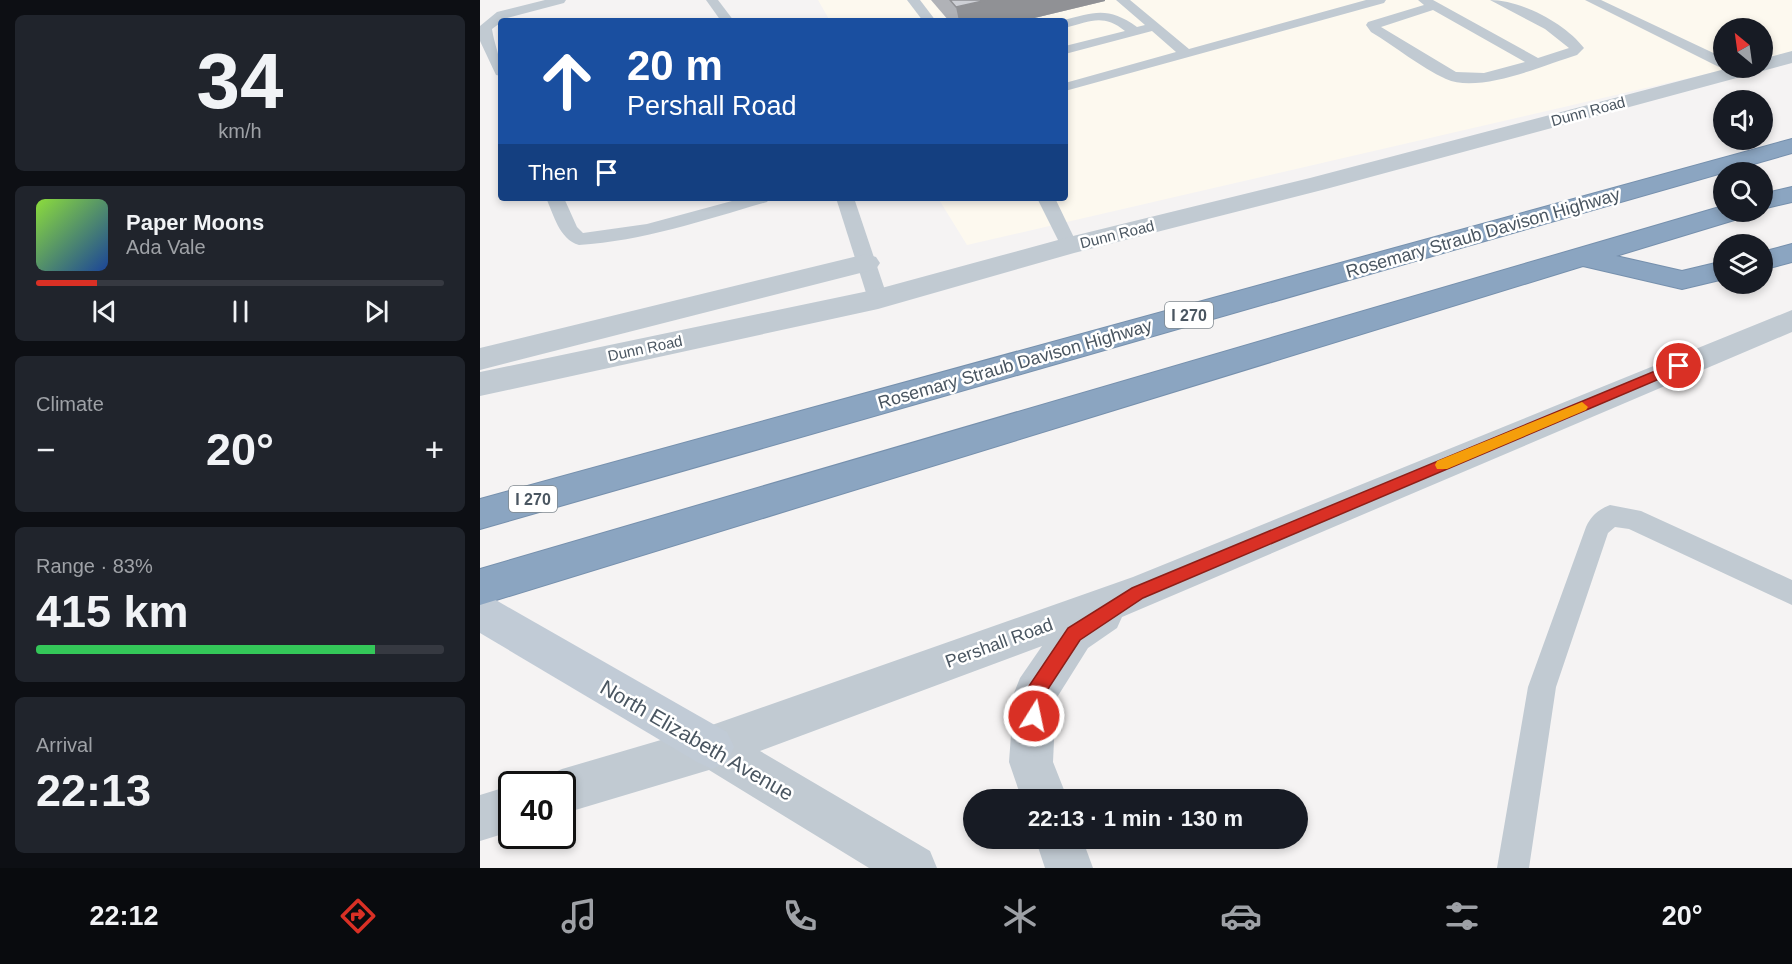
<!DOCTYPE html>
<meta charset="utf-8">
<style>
body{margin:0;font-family:Arial,sans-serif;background:#20242c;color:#f1f3f6;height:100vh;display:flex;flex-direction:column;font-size:22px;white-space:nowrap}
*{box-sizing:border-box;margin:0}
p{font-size:20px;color:#9ea1a6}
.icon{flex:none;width:33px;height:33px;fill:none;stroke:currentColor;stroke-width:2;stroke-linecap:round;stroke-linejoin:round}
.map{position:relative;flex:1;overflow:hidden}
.panel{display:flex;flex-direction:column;gap:15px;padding:15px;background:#0d0f14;width:480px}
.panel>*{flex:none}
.top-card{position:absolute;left:18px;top:18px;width:570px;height:183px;border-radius:6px;box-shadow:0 3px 9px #0003;background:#1a4fa0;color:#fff;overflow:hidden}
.needle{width:39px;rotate:331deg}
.tools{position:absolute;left:1233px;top:18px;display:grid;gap:12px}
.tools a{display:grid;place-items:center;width:60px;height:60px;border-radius:50%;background:#171b24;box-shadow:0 3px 9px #0003;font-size:30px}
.speed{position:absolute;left:18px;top:771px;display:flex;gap:12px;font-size:30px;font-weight:700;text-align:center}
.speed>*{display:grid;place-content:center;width:78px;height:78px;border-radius:50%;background:#171b24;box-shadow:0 3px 9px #0003;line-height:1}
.speed .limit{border:3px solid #111;border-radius:9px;background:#fff;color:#111}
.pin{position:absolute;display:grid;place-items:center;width:51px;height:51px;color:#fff;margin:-26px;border:3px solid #fff;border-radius:50%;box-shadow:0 2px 6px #0007}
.me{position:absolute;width:66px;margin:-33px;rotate:10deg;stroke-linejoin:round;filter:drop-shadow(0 0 4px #0008)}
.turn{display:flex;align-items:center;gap:21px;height:126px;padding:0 30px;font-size:27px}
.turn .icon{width:78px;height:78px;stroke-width:2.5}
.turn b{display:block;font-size:42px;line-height:51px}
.then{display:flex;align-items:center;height:57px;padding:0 30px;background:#0003;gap:12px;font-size:22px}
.big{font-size:45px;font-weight:700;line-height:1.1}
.panel .widget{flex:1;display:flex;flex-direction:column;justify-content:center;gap:9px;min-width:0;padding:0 21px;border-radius:9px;background:#20242c}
.panel .dial{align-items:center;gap:0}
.dial b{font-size:78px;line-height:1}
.song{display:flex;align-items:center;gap:18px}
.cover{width:72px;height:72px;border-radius:9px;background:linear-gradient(135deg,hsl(90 70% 55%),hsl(220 70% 35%))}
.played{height:6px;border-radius:3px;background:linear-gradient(90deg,#d93025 15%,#363941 15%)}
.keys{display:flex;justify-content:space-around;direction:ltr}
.heat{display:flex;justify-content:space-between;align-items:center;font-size:33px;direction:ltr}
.charge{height:9px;border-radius:4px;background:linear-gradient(90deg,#34c759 83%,#363941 0)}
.trip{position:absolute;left:483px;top:789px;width:345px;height:60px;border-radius:30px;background:#171b24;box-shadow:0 3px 9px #0003;font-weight:700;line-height:60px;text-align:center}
.dock{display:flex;height:96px;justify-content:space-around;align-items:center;background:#090b0e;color:#9ea1a6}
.dock .icon{width:42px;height:42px}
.dock .current{color:#d93025}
.dock b{font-size:27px;color:#f1f3f6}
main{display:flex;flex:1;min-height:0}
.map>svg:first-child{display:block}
.commercial{fill:#fdf9ef}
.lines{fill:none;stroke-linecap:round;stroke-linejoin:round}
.motorway-casing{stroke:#7690ad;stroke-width:2}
.service{fill:#c1cad2;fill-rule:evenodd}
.pedestrian{fill:#c1cad2;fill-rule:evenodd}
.tertiary{fill:#c1cad2;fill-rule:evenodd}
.secondary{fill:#c1cbd6;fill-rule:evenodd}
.motorway{fill:#8ba5c1;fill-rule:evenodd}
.wall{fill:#b0b2b7}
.shaded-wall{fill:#909195}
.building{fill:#cdcfd5;stroke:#909195;stroke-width:1.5}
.route{fill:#d93025;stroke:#8d1f18;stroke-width:1.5}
.slow{fill:#f59e0b}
.labels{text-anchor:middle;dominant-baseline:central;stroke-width:5;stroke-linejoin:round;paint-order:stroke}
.far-street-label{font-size:15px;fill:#4a5661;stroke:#fff}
.shield{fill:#fff;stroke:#808990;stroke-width:1.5}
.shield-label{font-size:16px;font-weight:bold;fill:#4a5661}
.street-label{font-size:18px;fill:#4a5661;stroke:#fff}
.near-street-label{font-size:21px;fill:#4a5661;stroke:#fff}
</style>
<main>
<section class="panel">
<div class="widget dial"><b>34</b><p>km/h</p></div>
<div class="widget">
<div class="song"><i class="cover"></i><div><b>Paper Moons</b><p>Ada Vale</p></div></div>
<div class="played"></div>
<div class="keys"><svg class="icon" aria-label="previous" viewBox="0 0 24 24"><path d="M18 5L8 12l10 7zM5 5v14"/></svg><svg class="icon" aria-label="pause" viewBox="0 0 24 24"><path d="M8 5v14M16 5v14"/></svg><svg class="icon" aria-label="next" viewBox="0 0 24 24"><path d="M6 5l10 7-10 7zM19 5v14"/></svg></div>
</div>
<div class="widget"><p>Climate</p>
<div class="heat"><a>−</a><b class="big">20°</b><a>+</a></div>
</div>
<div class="widget"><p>Range · 83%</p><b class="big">415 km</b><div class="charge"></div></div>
<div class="widget"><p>Arrival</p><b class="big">22:13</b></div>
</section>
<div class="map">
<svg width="1312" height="868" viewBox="0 0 1312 868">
<rect width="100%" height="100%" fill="#f5f3f3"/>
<!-- commercial -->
<polygon class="commercial" points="338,0 1312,0 1312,53 1283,60 1282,28 1244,28 1244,68 1252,68 487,245 458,198 585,198 585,21 350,21"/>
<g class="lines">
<defs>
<g id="motorway">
<polygon points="1312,139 1312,153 0,529 0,499"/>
<polygon points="1312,187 1312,202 1282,209 1282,194"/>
<polygon points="1243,206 1244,212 1265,212 1261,218 1136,256 1202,271 1244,261 1244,279 1202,289 1103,266 0,605 0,569"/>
<polygon points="1312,244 1312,262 1282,270 1282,252"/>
</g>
</defs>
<!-- motorway casing -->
<use href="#motorway" class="motorway-casing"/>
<!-- service -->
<g class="service">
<path d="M65,0H86L84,3L27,18L12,29C15,48 21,56 21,76L16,75L0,41V26L17,12Z"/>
<polygon points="226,0 238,0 254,21 241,21"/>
<polygon points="427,0 440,0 456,21 443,21"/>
<path d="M636,0H650L709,49L886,0H906L904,3L585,91V83L696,52L672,31L585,54V46L645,31C622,13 610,22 585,28V21H581C614,12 628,6 657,27L665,25Z"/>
<path d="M938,0H953L1058,58L1089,48L1065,29L1010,0C1041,0 1085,23 1104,48L1097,55C1064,65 999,94 966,79C940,67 916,47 891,32L886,25L888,22L944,5ZM953,10L1045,62L1004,73L976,72L901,27Z"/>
<polygon points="1105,0 1121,0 1244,58 1244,68 1247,68 1239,67"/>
<path d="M66,198H84L97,227L103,233L167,224L263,198H290L287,202C225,220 164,241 99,245C79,239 74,215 66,198Z"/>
<polygon points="356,198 374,198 408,299 405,304 398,306 391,304 388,299"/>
<polygon points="557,198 575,198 598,246 595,250 583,250"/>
<path d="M1130,505L1161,511L1312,580V605L1149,529L1135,527L1128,533L1076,687L1049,868H1017L1048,687L1106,527C1111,516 1119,509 1130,505Z"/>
</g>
<!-- pedestrian -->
<polygon class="pedestrian" points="386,254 396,257 400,263 396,269 0,370 0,348"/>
<!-- tertiary -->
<g class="tertiary">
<polygon points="1312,51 1312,63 846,189 594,253 398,309 0,396 0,372 398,289 589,237 830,178 1249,68 1282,68 1282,59"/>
<polygon points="1312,310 1312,332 642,617 637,628 608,648 576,699 573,762 588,800 542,800 529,762 534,693 540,678 562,646 280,751 450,851 457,868 389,868 229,770 82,814 82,784 63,784 66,776 82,769 232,725 653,577"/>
<polygon points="32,785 32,831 0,841 0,795"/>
<polygon points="555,838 602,838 613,868 565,868"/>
</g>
<!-- secondary -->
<polygon class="secondary" points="0,594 14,599 247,732 254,747 247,762 232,769 217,762 0,633"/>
<!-- motorway -->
<use href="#motorway" class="motorway"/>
</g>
<!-- wall -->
<polygon class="wall" points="451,0 625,0 625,1 542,21 469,21"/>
<!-- shaded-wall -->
<polygon class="shaded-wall" points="507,0 625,0 625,1 542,21 479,21 476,7"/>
<!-- building -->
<polygon class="building" points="470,0 507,0 476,7"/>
<!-- route -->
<polygon class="route" points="1199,361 1203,363 1205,366 1203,369 663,598 600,640 564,695 560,722 554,724 548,722 545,716 549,686 588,628 652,588"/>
<!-- slow -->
<polygon class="slow" points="1102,402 1108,407 1106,410 967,469 957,469 955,465 957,461"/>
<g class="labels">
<!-- far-street labels -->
<g class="far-street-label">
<text transform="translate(1108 111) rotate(-15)">Dunn Road</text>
<text transform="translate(637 234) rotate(-14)">Dunn Road</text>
<text transform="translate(165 348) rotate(-12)">Dunn Road</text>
</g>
<!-- shield labels -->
<g class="shield">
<rect x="685" y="302" width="48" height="26" rx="4.5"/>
<rect x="29" y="486" width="48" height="26" rx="4.5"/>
</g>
<g class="shield-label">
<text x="709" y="315">I 270</text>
<text x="53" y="499">I 270</text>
</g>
<!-- street labels -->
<g class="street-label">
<text transform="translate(1003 233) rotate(-16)">Rosemary Straub Davison Highway</text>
<text transform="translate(535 364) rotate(-16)">Rosemary Straub Davison Highway</text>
<text transform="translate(519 643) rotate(-20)">Pershall Road</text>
</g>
<!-- near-street labels -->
<g class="near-street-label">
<text transform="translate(217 740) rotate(30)">North Elizabeth Avenue</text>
</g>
</g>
</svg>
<div class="tools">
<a><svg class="needle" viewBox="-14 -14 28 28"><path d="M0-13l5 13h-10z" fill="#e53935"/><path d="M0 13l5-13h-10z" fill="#9ea1a6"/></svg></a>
<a><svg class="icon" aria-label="sound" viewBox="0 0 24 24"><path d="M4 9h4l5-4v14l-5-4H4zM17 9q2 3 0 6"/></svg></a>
<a><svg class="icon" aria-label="search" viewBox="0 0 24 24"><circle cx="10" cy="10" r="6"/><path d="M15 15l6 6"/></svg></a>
<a><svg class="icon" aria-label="layers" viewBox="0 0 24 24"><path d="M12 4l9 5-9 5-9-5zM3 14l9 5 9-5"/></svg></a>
</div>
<div class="speed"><div class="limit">40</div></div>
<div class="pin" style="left:1199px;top:366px;background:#d93025"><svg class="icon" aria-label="arrive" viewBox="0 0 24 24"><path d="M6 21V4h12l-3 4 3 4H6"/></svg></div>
<svg class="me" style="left:554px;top:716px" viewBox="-20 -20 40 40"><circle r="17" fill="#d93025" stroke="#fff" stroke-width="3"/><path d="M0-11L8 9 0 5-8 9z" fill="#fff"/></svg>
<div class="trip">22:13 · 1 min · 130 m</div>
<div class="top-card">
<div class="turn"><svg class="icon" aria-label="ahead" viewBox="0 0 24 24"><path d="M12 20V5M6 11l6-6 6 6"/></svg><div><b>20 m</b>Pershall Road</div></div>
<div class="then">Then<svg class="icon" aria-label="arrive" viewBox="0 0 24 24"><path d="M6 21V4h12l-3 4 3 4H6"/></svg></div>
</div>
</div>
</main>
<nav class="dock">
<b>22:12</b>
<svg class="icon current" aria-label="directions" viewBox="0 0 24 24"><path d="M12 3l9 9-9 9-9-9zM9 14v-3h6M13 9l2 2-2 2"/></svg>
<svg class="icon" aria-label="music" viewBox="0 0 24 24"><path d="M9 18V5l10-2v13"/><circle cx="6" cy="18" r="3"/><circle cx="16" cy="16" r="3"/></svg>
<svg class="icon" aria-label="phone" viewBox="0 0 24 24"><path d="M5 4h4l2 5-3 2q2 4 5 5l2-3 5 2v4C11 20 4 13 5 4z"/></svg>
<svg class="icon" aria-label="climate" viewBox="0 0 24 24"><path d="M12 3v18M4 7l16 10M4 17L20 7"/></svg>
<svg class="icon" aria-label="car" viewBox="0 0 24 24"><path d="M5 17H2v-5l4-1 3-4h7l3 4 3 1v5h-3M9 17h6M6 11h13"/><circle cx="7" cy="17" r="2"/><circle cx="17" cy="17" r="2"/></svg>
<svg class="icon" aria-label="filters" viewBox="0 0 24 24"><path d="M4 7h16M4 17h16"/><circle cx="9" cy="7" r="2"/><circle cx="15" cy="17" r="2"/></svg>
<b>20°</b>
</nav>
